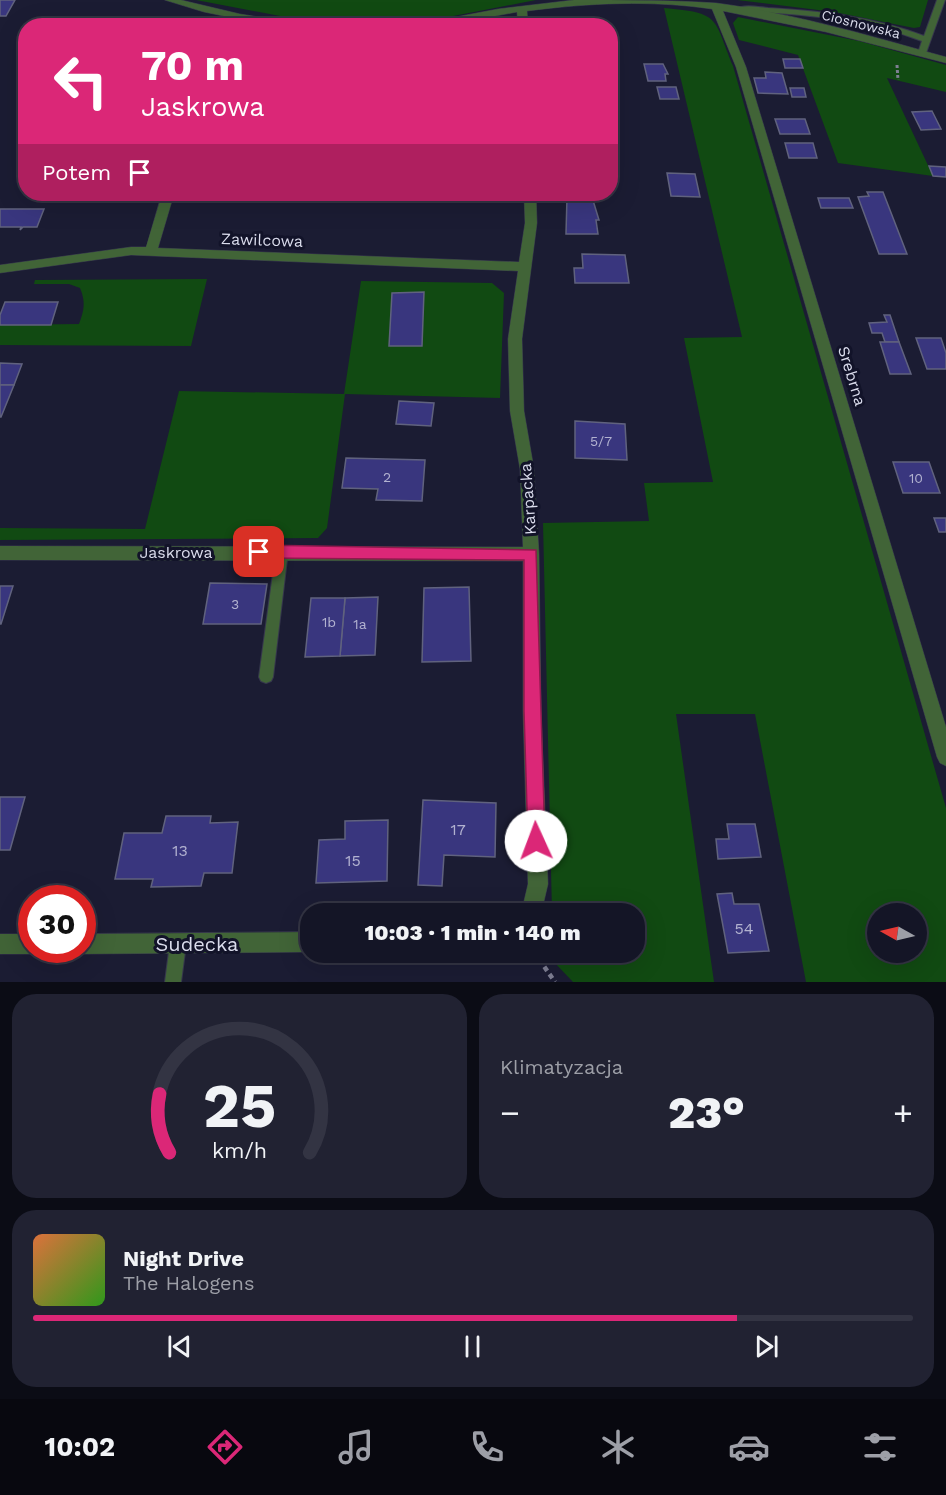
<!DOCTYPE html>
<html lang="pl">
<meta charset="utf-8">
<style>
body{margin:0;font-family:"Work Sans",sans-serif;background:#212232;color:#f1f3f6;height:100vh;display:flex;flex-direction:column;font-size:22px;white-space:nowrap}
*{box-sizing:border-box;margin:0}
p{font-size:20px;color:#9d9fa7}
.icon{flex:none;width:33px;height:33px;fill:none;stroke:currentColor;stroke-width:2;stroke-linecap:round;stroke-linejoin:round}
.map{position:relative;height:982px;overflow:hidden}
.panel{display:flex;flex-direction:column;gap:12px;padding:12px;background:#0b0c15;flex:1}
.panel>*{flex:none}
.guide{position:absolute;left:18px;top:18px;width:600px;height:183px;border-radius:24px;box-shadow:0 6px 24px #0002,0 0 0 2px #333443;background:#db2777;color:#fff;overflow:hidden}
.needle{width:39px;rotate:278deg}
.controls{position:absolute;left:867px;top:903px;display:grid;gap:12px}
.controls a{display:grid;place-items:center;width:60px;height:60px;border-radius:50%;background:#141526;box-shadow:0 6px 24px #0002,0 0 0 2px #333443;font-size:30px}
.speed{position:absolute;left:18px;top:885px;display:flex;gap:12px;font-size:30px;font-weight:700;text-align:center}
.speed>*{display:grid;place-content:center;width:78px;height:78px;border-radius:50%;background:#141526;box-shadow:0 6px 24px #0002,0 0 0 2px #333443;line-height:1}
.speed .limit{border:9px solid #d22;background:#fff;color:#111}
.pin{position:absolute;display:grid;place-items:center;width:51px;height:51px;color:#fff;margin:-26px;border-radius:12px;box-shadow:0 3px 9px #0006}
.me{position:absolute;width:66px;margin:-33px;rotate:358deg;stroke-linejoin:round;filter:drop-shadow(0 0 4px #0008)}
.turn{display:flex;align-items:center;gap:21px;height:126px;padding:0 24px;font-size:27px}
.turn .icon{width:78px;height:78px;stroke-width:2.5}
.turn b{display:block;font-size:42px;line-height:51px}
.then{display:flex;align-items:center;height:57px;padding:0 24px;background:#0003;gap:12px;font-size:22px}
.big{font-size:45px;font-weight:800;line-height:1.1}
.panel .card{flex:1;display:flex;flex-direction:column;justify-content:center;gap:9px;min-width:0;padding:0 21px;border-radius:24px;background:#212232}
.panel .dial{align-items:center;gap:0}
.dial svg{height:156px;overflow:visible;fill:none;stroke:#333443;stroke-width:7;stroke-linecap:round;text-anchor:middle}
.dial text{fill:#f1f3f6;stroke:none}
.song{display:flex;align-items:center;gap:18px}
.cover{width:72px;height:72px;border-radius:9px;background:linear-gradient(135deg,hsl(20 70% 55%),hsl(110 70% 35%))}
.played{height:6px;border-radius:3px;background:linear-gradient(90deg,#db2777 80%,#333443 80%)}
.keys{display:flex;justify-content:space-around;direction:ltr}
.heat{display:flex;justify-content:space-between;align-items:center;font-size:33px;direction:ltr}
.panel .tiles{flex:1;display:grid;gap:12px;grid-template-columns:1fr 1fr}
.card:last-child{grid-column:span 2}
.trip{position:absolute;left:300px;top:903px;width:345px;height:60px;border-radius:24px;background:#141526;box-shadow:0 6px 24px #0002,0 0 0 2px #333443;font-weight:800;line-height:60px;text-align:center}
.menu{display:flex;height:96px;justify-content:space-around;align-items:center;background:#08080f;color:#9d9fa7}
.menu .icon{width:42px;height:42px}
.menu .current{color:#db2777}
.menu b{font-size:27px;color:#f1f3f6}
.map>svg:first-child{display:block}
.green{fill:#114a12;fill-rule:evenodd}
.building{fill:#39367e;stroke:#60627e;stroke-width:1.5}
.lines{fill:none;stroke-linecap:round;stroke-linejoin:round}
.service-casing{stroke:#36374d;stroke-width:2}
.minor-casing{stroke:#36374d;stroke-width:1}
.path-far1{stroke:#7e7f93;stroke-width:3;stroke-dasharray:3 2;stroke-linecap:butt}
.path{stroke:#7e7f93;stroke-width:4.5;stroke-dasharray:5 4;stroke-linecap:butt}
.service{fill:#416437;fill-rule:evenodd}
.minor{fill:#416437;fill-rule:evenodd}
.route{fill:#db2777;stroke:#8e194d;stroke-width:1.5}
.labels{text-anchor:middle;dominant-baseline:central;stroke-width:6;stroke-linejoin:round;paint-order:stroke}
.far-street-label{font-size:14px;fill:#dadcec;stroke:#121329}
.number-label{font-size:14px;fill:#b2b2d0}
.street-label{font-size:16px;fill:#dadcec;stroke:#121329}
.near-number-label{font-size:16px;fill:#b2b2d0}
.near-street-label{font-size:20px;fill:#dadcec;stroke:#121329}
</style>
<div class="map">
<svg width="946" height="982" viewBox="0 0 946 982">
<rect width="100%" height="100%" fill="#1b1c33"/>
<!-- green -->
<g class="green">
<polygon points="196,0 536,0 443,18 301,20"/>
<polygon points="737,0 928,0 920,27 914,28 834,12"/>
<path d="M664,8C721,13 713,17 733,66L946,808V982H806L755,714H676L714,982H573L553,961V953L634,952V914L552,913L543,523L649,521L644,483L713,482L684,338L742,337ZM878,914H916V952H878Z"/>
<polygon points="738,17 859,41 946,65 946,92 887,78 933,176 838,163 798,55 739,40 733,23"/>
<path d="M207,279L191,346L0,345V325L79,324C84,311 86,302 80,288L69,284H34L35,280Z"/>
<polygon points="361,281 492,283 504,293 500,398 345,394 327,528 318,538 0,540 0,528 145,529 179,391 344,394"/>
</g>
<!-- building -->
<g class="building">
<polygon points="0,0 15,0 6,16 0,16"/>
<polygon points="610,43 612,55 617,55 619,65 610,65"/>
<polygon points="783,59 800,59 803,68 785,68"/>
<polygon points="644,64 663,64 668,74 665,74 666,81 648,81"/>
<polygon points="765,72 782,73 788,94 758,93 754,78 766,78"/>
<polygon points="657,87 676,87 679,99 660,99"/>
<polygon points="790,88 804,88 806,97 792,97"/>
<polygon points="932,111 941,129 921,130 912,112"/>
<polygon points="775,119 805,119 810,134 780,134"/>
<polygon points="785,143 813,143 817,158 789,158"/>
<polygon points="929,166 946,167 946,177 933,176"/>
<polygon points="667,173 695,174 700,197 671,196"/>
<polygon points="867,192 883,192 907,254 879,254 858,197 869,196"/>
<polygon points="563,196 599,196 592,197 599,220 596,220 598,234 566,234 567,197"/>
<polygon points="818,198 849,198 853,208 821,208"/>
<polygon points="0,209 44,209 37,227 23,227 20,230 21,227 0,227"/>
<polygon points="582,254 625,255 629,283 575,283 574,268 583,268"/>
<polygon points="424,292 422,346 389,346 392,293"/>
<polygon points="5,302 58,302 51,325 0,325 0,315"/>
<polygon points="884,315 890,315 899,342 885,342 882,333 872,333 869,323 887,322"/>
<polygon points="916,338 941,338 946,353 946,369 927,369"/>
<polygon points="880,342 899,342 911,374 890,374"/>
<polygon points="0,363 22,364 14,385 0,385"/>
<polygon points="0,385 14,385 1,417 0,417"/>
<polygon points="399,401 434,403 431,426 396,424"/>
<polygon points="575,421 625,424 627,460 575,458"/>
<polygon points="346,458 425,460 422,501 376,500 378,489 342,488"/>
<polygon points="893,462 929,462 940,493 903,493"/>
<polygon points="934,518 946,518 946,532 939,532"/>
<polygon points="210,583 267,584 261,624 203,624"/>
<polygon points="0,586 13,586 1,624 0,624"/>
<polygon points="469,587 471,661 422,662 424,588"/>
<polygon points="378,597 375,655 340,656 345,598"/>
<polygon points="311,598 345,598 340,656 305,657"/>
<polygon points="0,797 25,797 10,850 0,850"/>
<polygon points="423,800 496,803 495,857 444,855 442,886 418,885"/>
<polygon points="166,816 211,816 210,823 238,822 232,873 204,873 201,886 151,887 153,879 115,879 124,833 162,833"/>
<polygon points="388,820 387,881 316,883 319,840 345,839 345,821"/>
<polygon points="727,824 755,824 761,857 718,859 716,839 729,839"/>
<polygon points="732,893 734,904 759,904 769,951 728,953 717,894"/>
</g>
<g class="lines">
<defs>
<g id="service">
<path d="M937,0H945L926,53L922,55L918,53L922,41C863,18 802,14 740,11L736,9C744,4 758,7 768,8C821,11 874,17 924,36Z"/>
<polygon points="282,546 286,547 288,551 273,677 271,681 266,683 261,681 259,677 276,551 278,547"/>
<polygon points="178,936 184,938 186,944 181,982 165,982 170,944 172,938"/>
</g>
<g id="minor">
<polygon points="165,0 181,0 240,14 316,26 258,23 204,12"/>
<path d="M574,0C621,0 669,0 716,3C793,13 870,36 946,57V63L826,32L723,11L746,67L946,727V766L940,763L937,757L736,67L712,9C651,0 589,3 527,11L528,26H518L517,12L441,26H408L498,9Z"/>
<polygon points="162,194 174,194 158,248 519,262 525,223 524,194 536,194 537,223 522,339 524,411 534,469 539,554 541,711 548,884 541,914 521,914 528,884 523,711 523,561 0,560 0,546 523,547 520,469 510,411 508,339 518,271 131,255 0,273 0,265 131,247 146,247"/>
<polygon points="310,932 310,952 82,954 74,950 82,950 82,934"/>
<polygon points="0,934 32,934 32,950 40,950 32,954 0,954"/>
</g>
</defs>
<!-- service casing -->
<use href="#service" class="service-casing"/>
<!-- minor casing -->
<use href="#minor" class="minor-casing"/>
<!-- path-far1 -->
<polyline class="path-far1" points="897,65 898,80"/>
<!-- path -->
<polyline class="path" points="534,952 555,982"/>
<!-- service -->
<use href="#service" class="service"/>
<!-- minor -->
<use href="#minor" class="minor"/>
</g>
<!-- route -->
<polygon class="route" points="259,545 536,550 545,841 542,847 536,850 530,847 528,841 524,711 524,560 259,558 252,552"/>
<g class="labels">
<!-- far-street labels -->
<g class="far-street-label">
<text transform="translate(861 24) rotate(14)">Ciosnowska</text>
</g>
<!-- number labels -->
<g class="number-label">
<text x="601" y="441">5/7</text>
<text x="387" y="477">2</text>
<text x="916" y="478">10</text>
<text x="235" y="604">3</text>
<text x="329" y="622">1b</text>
<text x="360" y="624">1a</text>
</g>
<!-- street labels -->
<g class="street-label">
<text transform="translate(262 240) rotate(2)">Zawilcowa</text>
<text transform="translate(852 376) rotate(73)">Srebrna</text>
<text transform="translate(528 499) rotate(-94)">Karpacka</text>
<text x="176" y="552">Jaskrowa</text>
</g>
<!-- near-number labels -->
<g class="near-number-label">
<text x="458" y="829">17</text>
<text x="180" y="850">13</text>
<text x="353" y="860">15</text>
<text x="744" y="928">54</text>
</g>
<!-- near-street labels -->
<g class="near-street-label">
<text x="197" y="944">Sudecka</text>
</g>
</g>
</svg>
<div class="controls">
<a><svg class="needle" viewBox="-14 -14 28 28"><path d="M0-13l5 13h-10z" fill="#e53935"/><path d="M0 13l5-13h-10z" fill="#9d9fa7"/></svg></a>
</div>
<div class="speed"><div class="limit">30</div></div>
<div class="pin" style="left:259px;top:552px;background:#d93025"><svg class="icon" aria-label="arrive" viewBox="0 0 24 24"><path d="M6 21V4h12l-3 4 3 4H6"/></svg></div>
<svg class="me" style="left:536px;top:841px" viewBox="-20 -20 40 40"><circle r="19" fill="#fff"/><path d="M0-13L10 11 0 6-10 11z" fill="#db2777"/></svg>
<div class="trip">10:03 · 1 min · 140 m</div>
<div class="guide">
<div class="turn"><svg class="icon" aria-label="left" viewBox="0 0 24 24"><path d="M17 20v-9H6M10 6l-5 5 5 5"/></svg><div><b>70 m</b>Jaskrowa</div></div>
<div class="then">Potem<svg class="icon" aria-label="arrive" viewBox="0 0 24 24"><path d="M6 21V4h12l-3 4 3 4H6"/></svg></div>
</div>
</div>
<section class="panel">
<div class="tiles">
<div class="card dial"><svg viewBox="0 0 100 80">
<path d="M14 69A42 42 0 1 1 86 69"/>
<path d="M14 69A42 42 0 0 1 9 39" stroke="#db2777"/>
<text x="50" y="56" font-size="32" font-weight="700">25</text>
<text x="50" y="72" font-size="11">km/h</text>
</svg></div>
<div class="card"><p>Klimatyzacja</p>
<div class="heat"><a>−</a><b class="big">23°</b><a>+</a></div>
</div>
<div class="card">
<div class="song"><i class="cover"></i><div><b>Night Drive</b><p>The Halogens</p></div></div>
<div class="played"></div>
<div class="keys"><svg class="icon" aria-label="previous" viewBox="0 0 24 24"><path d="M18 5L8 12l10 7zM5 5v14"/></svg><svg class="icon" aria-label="pause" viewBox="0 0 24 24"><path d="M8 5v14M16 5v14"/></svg><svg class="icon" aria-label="next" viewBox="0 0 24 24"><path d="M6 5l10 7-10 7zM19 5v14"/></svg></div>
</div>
</div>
</section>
<nav class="menu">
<b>10:02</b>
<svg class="icon current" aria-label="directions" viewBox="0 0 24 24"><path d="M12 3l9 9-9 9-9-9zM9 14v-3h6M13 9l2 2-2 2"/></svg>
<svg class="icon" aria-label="music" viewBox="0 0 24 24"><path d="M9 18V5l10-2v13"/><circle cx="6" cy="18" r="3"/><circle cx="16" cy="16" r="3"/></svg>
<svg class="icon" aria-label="phone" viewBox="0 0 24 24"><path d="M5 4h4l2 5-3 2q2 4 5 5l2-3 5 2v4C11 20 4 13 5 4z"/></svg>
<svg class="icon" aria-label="climate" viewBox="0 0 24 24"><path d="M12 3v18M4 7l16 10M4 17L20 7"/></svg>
<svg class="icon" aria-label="car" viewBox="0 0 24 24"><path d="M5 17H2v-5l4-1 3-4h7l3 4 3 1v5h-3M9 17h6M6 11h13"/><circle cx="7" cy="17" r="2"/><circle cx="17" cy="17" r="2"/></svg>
<svg class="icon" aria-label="filters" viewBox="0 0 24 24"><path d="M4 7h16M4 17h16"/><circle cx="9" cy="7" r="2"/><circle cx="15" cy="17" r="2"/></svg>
</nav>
